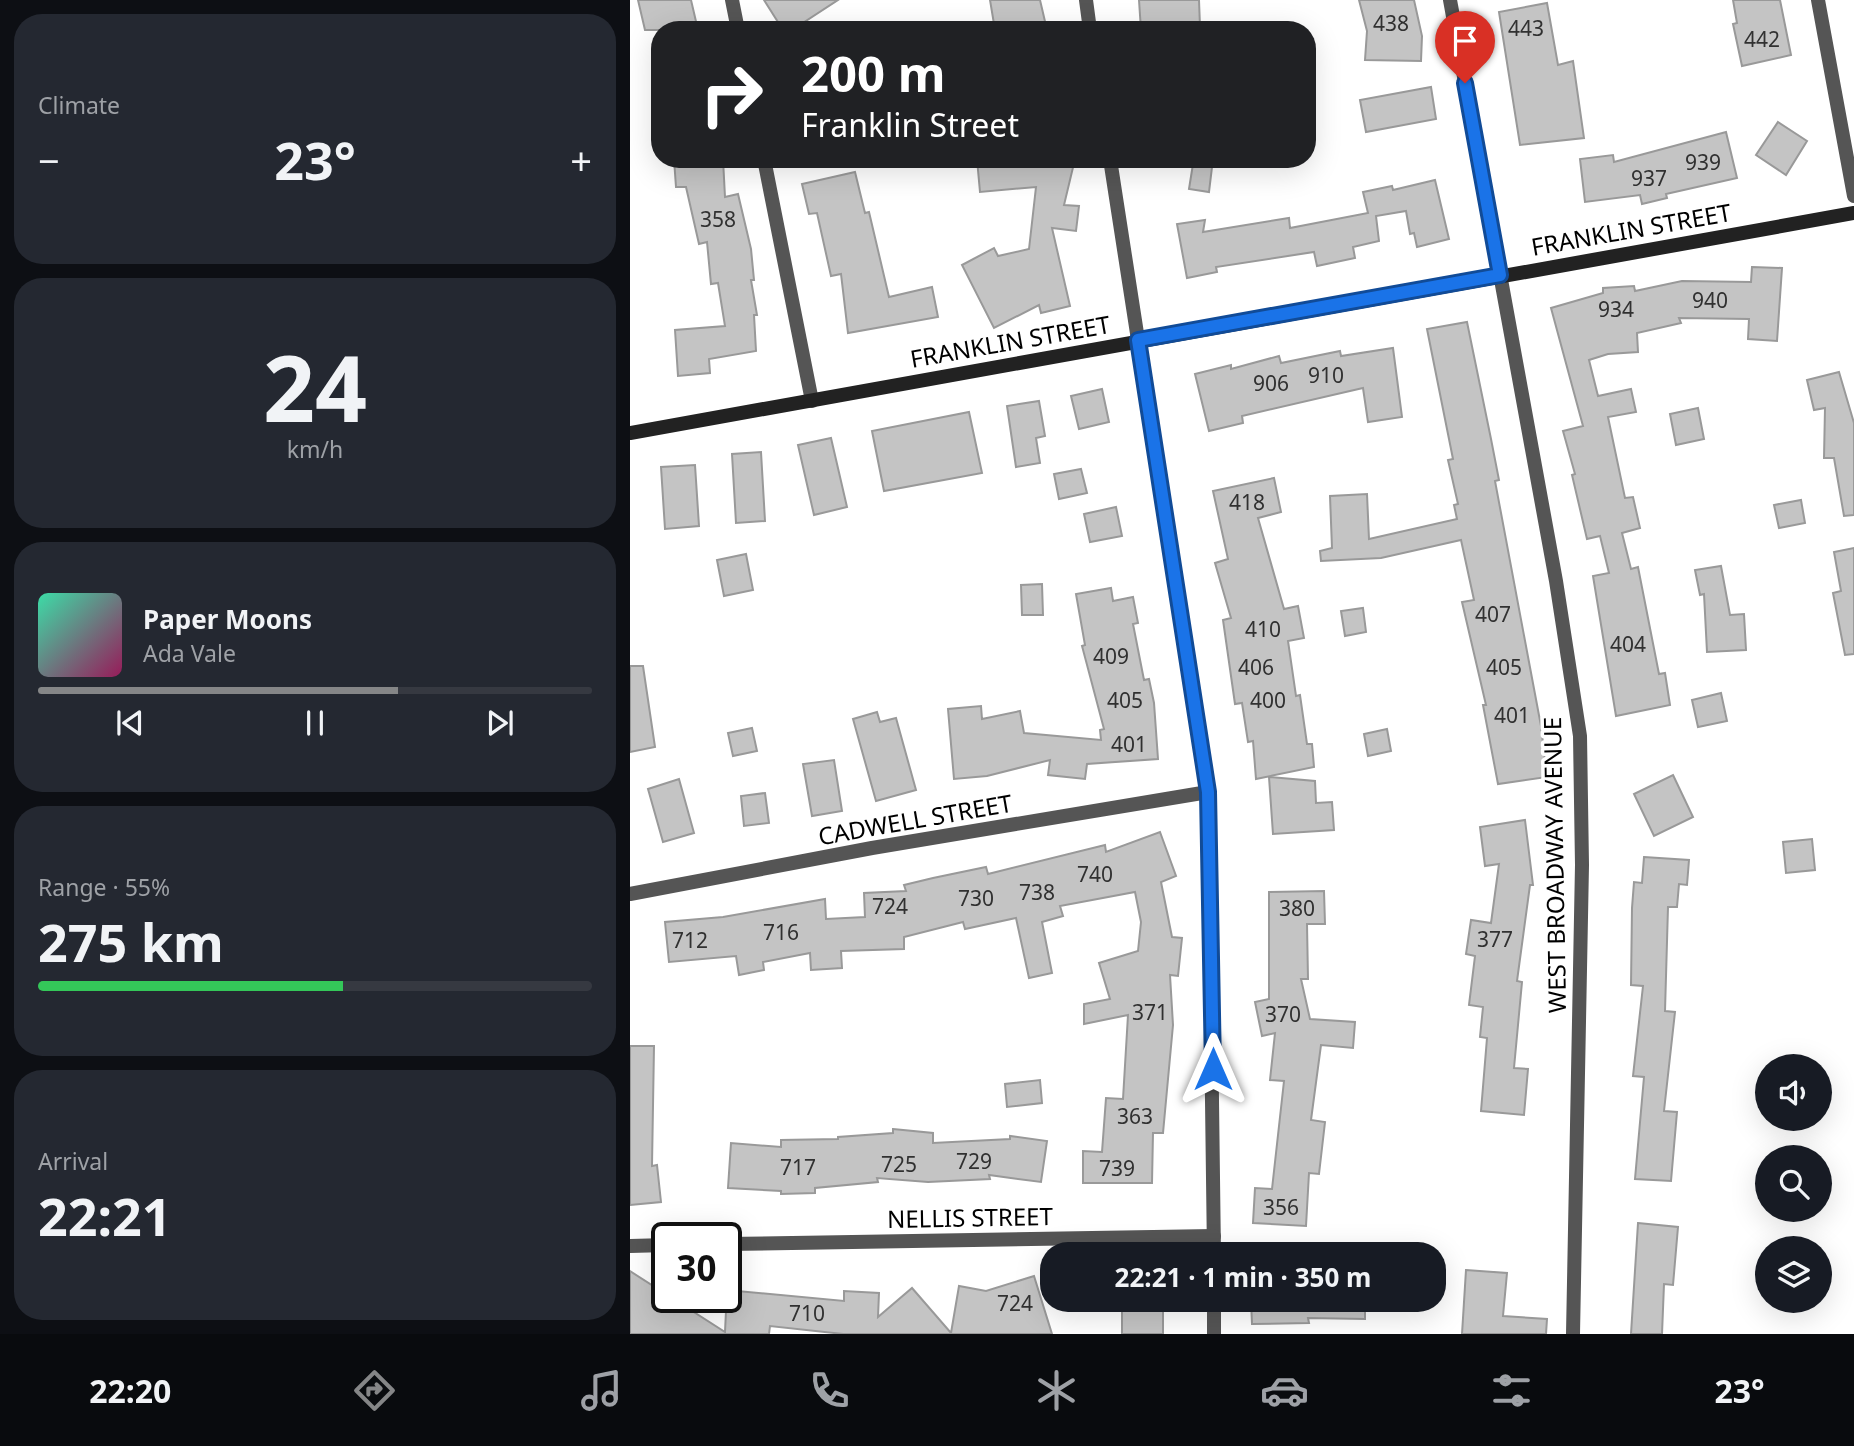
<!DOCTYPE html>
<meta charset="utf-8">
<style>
body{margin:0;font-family:"Noto Sans",sans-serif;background:#242831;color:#f1f3f6;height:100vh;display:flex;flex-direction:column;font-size:26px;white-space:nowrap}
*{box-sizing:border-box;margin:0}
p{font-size:23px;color:#9ea1a6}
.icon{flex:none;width:38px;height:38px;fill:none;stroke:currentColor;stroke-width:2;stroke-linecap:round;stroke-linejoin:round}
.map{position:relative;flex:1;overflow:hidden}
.drawer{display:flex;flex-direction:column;gap:14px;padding:14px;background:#0d0f14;width:630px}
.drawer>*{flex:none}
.top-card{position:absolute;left:21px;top:21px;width:665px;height:147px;border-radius:28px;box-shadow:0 7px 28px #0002;background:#202124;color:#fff;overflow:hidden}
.tools{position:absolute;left:1125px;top:1054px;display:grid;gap:14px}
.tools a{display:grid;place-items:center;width:77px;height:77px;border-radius:50%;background:#171b24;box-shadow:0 7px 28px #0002;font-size:35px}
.speed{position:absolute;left:21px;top:1222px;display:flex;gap:14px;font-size:35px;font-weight:700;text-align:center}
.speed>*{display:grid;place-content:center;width:91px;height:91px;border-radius:50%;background:#171b24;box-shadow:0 7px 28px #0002;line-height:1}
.speed .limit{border:4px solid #111;border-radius:10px;background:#fff;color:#111}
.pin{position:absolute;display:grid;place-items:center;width:60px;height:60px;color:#fff;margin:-72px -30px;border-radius:50% 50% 50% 0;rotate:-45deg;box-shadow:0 0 7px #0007}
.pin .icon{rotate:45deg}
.me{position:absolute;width:77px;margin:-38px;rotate:0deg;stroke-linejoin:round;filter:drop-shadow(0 0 5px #0008)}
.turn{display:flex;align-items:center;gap:24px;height:147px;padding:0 35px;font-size:32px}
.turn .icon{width:91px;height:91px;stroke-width:2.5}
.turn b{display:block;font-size:49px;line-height:60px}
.big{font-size:52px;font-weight:700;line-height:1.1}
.drawer .widget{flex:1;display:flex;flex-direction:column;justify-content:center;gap:10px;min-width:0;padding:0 24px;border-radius:28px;background:#242831}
.drawer .dial{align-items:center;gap:0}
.dial b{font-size:91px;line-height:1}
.song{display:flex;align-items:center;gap:21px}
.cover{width:84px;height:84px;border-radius:10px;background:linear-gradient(135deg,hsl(160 70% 55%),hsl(330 70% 35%))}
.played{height:7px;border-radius:4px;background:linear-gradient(90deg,#858687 65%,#363941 65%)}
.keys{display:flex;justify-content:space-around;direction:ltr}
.heat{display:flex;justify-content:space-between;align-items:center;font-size:38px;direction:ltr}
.charge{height:10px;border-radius:5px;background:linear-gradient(90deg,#34c759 55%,#363941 0)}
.trip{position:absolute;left:410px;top:1242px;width:406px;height:70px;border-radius:28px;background:#171b24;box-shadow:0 7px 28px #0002;font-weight:700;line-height:70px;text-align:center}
.dock{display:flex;height:112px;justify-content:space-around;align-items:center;background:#090b0e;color:#9ea1a6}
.dock .icon{width:49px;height:49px}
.dock .current{color:#858687}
.dock b{font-size:32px;color:#f1f3f6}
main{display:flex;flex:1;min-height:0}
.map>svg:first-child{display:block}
.building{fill:#c4c4c4;stroke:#999;stroke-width:2}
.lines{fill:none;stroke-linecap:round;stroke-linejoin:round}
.street{stroke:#555;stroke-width:14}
.secondary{stroke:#222;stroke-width:14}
.route-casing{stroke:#114b97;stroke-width:18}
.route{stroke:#1a73e8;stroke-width:12}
.labels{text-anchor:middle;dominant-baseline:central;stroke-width:7;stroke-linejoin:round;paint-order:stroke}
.number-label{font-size:21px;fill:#313131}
.street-label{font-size:24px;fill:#000;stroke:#fff}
</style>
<main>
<section class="drawer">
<div class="widget"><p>Climate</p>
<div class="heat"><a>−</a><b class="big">23°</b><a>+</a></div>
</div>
<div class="widget dial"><b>24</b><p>km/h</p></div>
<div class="widget">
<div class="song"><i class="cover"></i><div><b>Paper Moons</b><p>Ada Vale</p></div></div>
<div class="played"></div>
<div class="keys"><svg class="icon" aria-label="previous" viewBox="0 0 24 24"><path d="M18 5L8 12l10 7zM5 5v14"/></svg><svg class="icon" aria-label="pause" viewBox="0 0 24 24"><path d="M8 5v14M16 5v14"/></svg><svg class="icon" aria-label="next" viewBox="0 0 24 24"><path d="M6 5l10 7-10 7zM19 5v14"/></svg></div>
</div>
<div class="widget"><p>Range · 55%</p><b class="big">275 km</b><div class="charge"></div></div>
<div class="widget"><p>Arrival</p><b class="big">22:21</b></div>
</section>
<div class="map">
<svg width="1224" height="1334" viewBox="0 0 1224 1334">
<rect width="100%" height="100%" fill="#fff"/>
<!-- building -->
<g class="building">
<polygon points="8,0 61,0 68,30 15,30"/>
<polygon points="134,0 208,0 162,30 153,30"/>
<polygon points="360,0 410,0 417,30 365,30"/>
<polygon points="509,0 569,0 570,27 511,30"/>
<polygon points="729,0 784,0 792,36 791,61 735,60 737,31"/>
<polygon points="1103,0 1150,0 1161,55 1112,66 1103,24 1107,23"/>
<polygon points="917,3 928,65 943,61 954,138 890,145 869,12"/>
<polygon points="801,87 806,119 736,132 730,100"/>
<polygon points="1148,122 1177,141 1156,175 1126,155"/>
<polygon points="1096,132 1107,178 1036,194 1037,198 1012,204 1010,195 955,202 950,159 983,155 984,162"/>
<polygon points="44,159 93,159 95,197 108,194 121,249 124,280 121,280 127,315 124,315 126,351 79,359 80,373 48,376 45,330 95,326 88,283 81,284 77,242 69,244 56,187 46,187"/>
<polygon points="347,159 445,159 434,205 449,206 446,231 422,228 440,306 411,313 409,305 364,328 332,265 364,248 368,256 399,249 406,187 350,192"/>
<polygon points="563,164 582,167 579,192 559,189"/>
<polygon points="225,172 235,213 239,212 259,297 302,287 308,317 218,333 211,274 201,276 187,213 179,214 172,184"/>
<polygon points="805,180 819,239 787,247 784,233 780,234 776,211 746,216 749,241 723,247 725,258 687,266 684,252 586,267 587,272 557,278 547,224 575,220 573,232 659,218 660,228 738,213 733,192 762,186 763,190"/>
<polygon points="1122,267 1152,268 1147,341 1118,339 1119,319 1049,318 1051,323 1007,333 1008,352 978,354 959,360 968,396 1001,389 1006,412 978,417 995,498 1003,497 1010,528 992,533 1001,569 1008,567 1029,674 1035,673 1040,705 986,716 963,576 979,573 970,536 957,539 942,475 945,474 933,431 953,426 921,308 973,293 973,288 1004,286 1005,291 1052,281 1121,282"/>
<polygon points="837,322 861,439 869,480 865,481 911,726 917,777 868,784 853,705 856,705 832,602 844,600 831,540 751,558 691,561 690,551 702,548 700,496 737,494 739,539 827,519 824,505 828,504 818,460 823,459 797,329"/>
<polygon points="763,348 772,417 738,422 733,388 612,416 613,423 579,431 565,374 601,365 601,369 649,356 651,363 710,351 711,356"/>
<polygon points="1209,372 1224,423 1224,515 1214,516 1204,458 1194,458 1195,408 1184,410 1177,380"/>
<polygon points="472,389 479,422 449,429 441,396"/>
<polygon points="409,401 415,436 406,438 410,463 386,467 377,406"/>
<polygon points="1068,408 1074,439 1046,445 1040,414"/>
<polygon points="339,412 352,473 254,491 242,431"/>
<polygon points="201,438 217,507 184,515 168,445"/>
<polygon points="131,452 135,521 106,523 102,454"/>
<polygon points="65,465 69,526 35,529 31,467"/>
<polygon points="451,469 457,493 429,499 424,474"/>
<polygon points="644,478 651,512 628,518 654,609 668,606 674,638 658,641 666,696 670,695 677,744 682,744 684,767 626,779 623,741 618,742 612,703 605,704 593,620 601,618 585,563 598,559 583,491"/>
<polygon points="1171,500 1175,523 1149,528 1144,505"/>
<polygon points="486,507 492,536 460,542 454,514"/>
<polygon points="1224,548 1224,654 1215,655 1203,593 1211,591 1204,552"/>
<polygon points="116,554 123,590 94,596 87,560"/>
<polygon points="1091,566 1100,615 1114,614 1116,650 1077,652 1074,594 1070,595 1065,570"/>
<polygon points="412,584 413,615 392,615 391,585"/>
<polygon points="481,588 483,601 503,597 508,623 503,624 514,680 519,679 524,703 528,759 457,764 455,779 418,775 420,760 357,776 324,779 318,709 351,706 352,719 390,711 394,733 471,740 470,730 474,729 452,646 455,645 446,594"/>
<polygon points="733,608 736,632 715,636 711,611"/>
<polygon points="0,666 13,666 25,747 0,752"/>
<polygon points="1091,693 1097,721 1068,727 1062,700"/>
<polygon points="247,712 250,722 266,718 286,790 246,801 223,719"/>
<polygon points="122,728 127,751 103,756 98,733"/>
<polygon points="757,729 761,751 738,756 734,734"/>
<polygon points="204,760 212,811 182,816 173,764"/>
<polygon points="1043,775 1063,817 1024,836 1004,794"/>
<polygon points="639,777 685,781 686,803 702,802 704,830 643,834"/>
<polygon points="49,779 64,833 33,842 18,789"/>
<polygon points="135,793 139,823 114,826 111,796"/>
<polygon points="895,820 903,885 900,885 887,981 892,982 884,1068 898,1069 894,1115 851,1111 857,1038 850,1037 853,1007 839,1005 845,956 836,954 841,920 861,923 869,864 855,866 850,827"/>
<polygon points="530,832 546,876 531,882 542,937 552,938 548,976 540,975 543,1025 533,1133 523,1133 522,1183 453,1183 453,1151 472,1152 476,1098 493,1099 498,1015 454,1024 454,1004 480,999 469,963 508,951 511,922 505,892 430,906 433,916 412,922 422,973 399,978 386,918 335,929 333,922 274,937 274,949 211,951 212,968 181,970 180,953 133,962 134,970 109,975 106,956 39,962 35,922 93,917 195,899 196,919 235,917 234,893 276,891 274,885 303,878 356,867 358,874 475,845 476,852"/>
<polygon points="1182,839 1185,870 1156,873 1153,842"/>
<polygon points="1014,857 1059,860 1057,885 1049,884 1047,907 1038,907 1035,1011 1045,1012 1034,1111 1047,1112 1041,1181 1005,1179 1014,1077 1003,1076 1013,986 1001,985 1002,908 1004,882 1012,883"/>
<polygon points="694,891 695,924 677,924 678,979 671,979 680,1019 725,1022 723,1048 691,1045 681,1120 695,1122 689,1174 679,1173 676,1226 623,1223 625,1188 642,1189 654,1081 640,1080 645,1033 632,1036 625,1002 639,999 639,892"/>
<polygon points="0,1046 24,1046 22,1166 27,1165 31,1202 0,1205"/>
<polygon points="410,1080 412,1103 377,1107 375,1084"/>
<polygon points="263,1129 303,1133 303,1143 380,1139 380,1136 417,1141 411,1182 359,1175 360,1179 298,1182 247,1178 248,1182 185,1188 185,1193 151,1194 151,1191 98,1188 101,1143 151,1147 151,1140 208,1139 208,1137 263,1133"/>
<polygon points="1008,1223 1048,1227 1043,1285 1034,1284 1032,1334 1001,1334"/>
<polygon points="836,1270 877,1273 873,1316 917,1319 916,1334 832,1334"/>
<polygon points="0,1271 95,1332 97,1290 214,1301 214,1291 249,1293 248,1317 282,1288 321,1333 329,1286 356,1291 404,1276 422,1334 213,1334 140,1326 139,1334 0,1334"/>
<rect x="492" y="1300" width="41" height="34"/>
<polygon points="621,1300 735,1300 735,1319 678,1318 679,1323 622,1324"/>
</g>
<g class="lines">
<!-- street -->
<g class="street">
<polyline points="102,0 108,30"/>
<polyline points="456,0 460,30"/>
<polyline points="820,0 926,581 950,736 952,865 943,1334"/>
<polyline points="1188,0 1224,196"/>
<polyline points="134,159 182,401"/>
<polyline points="480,159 578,792 584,1255"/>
<polyline points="0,894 242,848 578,792"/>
<polyline points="96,1244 584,1236"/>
<polyline points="0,1246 37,1245"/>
<polyline points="584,1300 584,1334"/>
</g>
<!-- secondary -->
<polyline class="secondary" points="0,433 1224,213"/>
</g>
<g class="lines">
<defs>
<polyline id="route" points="583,1069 578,792 508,340 870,275 835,83"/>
</defs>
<!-- route casing -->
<use href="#route" class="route-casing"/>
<!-- route -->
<use href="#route" class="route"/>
</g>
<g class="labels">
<!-- number labels -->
<g class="number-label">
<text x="761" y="23">438</text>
<text x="896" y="28">443</text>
<text x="1132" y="39">442</text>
<text x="1073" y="162">939</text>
<text x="1019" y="178">937</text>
<text x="88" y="219">358</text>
<text x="1080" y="300">940</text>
<text x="986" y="309">934</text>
<text x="696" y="375">910</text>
<text x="641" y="383">906</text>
<text x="617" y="502">418</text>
<text x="863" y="614">407</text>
<text x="633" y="629">410</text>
<text x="998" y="644">404</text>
<text x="481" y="656">409</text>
<text x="626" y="667">406</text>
<text x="874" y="667">405</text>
<text x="495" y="700">405</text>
<text x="638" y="700">400</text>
<text x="882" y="715">401</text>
<text x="499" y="744">401</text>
<text x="465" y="874">740</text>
<text x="407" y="892">738</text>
<text x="346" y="898">730</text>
<text x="260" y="906">724</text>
<text x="667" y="908">380</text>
<text x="151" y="932">716</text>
<text x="865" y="939">377</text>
<text x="60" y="940">712</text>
<text x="520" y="1012">371</text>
<text x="653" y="1014">370</text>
<text x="505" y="1116">363</text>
<text x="344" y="1161">729</text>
<text x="269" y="1164">725</text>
<text x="168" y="1167">717</text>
<text x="487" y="1168">739</text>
<text x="651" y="1207">356</text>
<text x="385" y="1303">724</text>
<text x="177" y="1313">710</text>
</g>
<!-- street labels -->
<g class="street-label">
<text transform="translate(1001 229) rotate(-10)">FRANKLIN STREET</text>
<text transform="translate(380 341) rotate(-10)">FRANKLIN STREET</text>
<text transform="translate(285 819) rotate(-10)">CADWELL STREET</text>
<text transform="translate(924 865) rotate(-91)">WEST BROADWAY AVENUE</text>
<text transform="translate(340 1217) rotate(-1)">NELLIS STREET</text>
</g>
</g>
</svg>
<div class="tools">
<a><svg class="icon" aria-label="sound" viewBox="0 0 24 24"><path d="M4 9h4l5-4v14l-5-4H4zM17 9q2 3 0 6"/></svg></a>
<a><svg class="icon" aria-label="search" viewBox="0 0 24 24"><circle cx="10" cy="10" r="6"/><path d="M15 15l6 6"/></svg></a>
<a><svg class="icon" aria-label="layers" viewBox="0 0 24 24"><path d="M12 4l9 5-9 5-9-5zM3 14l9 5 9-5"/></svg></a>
</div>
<div class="speed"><div class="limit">30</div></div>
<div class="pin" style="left:835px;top:83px;background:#d93025"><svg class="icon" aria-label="arrive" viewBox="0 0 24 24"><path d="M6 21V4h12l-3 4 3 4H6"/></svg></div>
<svg class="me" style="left:583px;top:1069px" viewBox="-20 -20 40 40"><path d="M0-17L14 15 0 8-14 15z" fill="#1a73e8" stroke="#fff" stroke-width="4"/></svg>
<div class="trip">22:21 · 1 min · 350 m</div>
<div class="top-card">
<div class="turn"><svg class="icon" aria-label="right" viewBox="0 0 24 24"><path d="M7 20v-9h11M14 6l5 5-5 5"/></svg><div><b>200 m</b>Franklin Street</div></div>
</div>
</div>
</main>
<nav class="dock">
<b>22:20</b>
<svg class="icon current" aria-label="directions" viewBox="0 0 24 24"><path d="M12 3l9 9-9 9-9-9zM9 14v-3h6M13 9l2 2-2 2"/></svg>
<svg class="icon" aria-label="music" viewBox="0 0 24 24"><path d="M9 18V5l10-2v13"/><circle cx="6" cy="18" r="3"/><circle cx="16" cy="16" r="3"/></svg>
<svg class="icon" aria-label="phone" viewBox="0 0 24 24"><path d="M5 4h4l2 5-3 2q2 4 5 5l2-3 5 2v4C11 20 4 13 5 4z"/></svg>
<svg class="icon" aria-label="climate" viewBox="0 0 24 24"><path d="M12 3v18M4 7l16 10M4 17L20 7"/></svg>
<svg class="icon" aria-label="car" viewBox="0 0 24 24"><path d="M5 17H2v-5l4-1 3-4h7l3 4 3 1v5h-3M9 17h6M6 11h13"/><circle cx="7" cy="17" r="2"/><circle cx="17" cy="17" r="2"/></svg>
<svg class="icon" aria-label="filters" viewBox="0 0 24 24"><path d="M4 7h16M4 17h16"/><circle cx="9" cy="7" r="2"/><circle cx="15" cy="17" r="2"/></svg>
<b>23°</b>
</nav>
